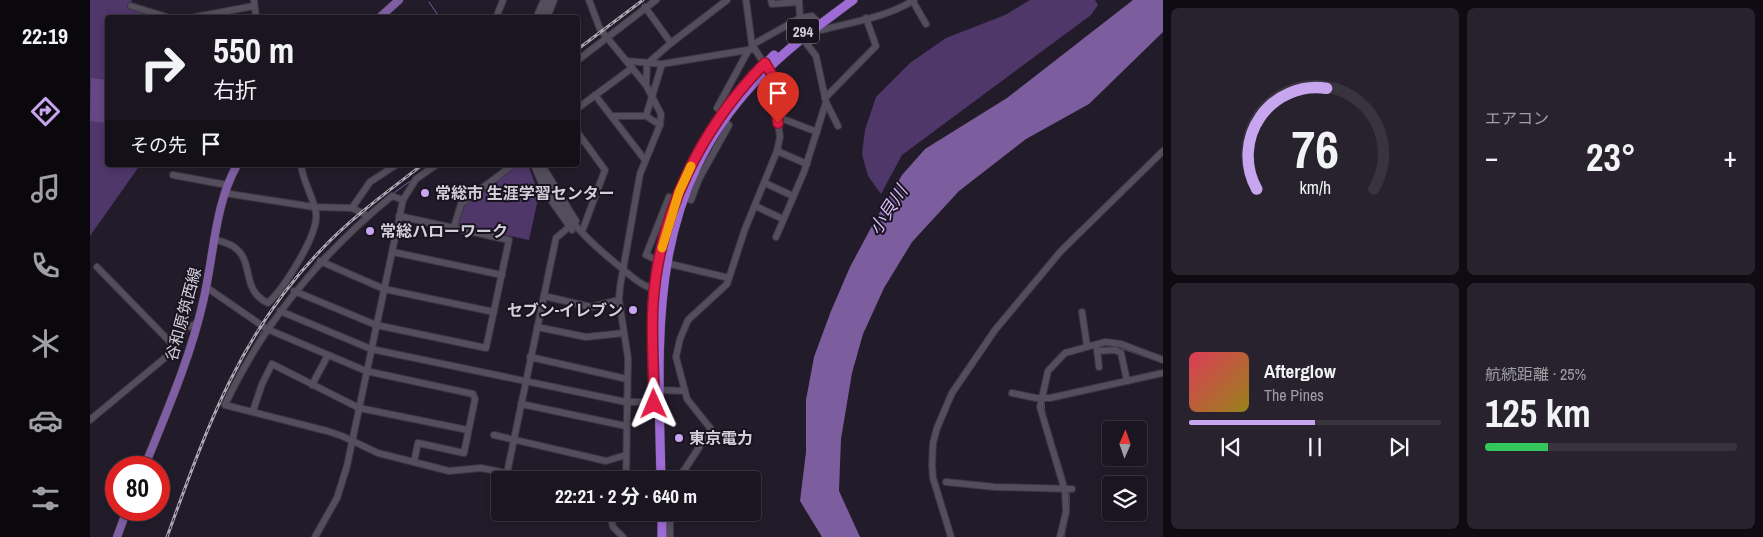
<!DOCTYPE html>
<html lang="ja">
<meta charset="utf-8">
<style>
body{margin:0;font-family:"Archivo Narrow","Noto Sans JP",sans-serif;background:#27222d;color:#f1f3f6;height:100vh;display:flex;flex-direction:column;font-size:19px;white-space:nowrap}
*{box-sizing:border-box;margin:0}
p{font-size:16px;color:#9f9fa5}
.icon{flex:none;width:28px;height:28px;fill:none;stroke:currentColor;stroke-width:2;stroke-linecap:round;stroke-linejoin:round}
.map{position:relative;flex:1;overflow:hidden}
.panel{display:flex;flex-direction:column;gap:8px;padding:8px;background:#0e0c12;width:600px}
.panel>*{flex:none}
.banner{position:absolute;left:15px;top:15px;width:475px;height:152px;border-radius:5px;box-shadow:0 2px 8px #0003,0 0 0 1px #38343e;background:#1a1520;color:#f1f3f6;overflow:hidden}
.needle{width:32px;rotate:2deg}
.controls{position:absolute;left:1012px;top:421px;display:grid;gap:10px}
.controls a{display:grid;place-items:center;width:45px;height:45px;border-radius:5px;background:#1a1520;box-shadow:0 2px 8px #0003,0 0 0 1px #38343e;font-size:25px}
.speed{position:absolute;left:15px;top:456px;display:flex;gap:10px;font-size:25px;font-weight:700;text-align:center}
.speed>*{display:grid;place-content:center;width:65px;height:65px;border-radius:50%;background:#1a1520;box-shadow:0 2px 8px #0003,0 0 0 1px #38343e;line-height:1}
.speed .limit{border:8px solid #d22;background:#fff;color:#111}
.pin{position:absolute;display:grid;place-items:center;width:42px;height:42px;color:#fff;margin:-51px -21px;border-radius:50% 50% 50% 0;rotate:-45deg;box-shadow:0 0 5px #0007}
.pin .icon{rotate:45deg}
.me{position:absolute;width:55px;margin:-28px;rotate:359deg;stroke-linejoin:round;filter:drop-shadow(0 0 4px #0008)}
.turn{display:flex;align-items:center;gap:18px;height:105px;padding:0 25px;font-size:22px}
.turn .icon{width:65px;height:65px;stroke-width:2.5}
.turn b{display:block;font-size:35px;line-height:42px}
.then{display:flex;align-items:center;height:48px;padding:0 25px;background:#0003;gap:10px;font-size:19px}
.big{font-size:38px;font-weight:700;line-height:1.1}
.panel .widget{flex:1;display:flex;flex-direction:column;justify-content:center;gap:8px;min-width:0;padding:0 18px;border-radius:8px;background:#27222d}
.panel .dial{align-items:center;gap:0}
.dial svg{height:130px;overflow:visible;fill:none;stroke:#38343e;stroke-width:7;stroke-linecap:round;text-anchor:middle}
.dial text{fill:#f1f3f6;stroke:none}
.song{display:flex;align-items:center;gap:15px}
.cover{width:60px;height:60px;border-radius:8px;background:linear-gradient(135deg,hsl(350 70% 55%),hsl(50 70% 35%))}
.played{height:5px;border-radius:2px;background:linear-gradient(90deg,#c7a6ef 50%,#38343e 50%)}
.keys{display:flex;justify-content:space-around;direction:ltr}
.heat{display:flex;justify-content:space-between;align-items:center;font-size:28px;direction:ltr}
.charge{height:8px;border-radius:4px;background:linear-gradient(90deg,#34c759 25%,#38343e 0)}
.panel .tiles{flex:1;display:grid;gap:8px;grid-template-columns:repeat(2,1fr)}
.trip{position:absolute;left:401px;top:471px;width:270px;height:50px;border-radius:5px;background:#1a1520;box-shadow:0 2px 8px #0003,0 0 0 1px #38343e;font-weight:700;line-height:50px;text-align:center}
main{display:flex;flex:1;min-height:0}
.dock{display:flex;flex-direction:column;width:90px;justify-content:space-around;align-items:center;background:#0a080d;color:#9f9fa5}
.dock .icon{width:35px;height:35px}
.dock .selected{color:#c7a6ef}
.dock b{font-size:22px;color:#f1f3f6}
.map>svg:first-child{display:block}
.green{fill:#4f376a}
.forest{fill:#654785}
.water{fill:#7c5d9e}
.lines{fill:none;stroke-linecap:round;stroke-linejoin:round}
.stream{stroke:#7c5d9e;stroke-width:1}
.minor-casing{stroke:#3c3642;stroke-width:8}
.major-casing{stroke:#3c3642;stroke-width:9}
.highway-casing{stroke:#3c3642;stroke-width:10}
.minor{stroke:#534d5c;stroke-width:6}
.major{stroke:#805ea3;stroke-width:8}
.highway{stroke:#9e6ad3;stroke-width:9}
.rail-casing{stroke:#aeaab5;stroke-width:3}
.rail{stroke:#191320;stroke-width:1;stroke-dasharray:4;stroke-linecap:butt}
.route-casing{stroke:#92132f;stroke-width:12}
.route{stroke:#e11d48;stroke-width:9}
.slow{stroke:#f59e0b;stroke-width:9}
.poi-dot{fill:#c7a6ef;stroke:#191320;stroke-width:2}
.labels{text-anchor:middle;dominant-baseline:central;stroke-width:4;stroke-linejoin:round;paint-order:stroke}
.shield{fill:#191320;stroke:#9b97a2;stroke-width:1}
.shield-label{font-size:15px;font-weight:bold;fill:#d3cfd9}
.poi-label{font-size:16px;font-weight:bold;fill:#d3cfd9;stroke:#191320;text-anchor:start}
.street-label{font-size:16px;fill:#d3cfd9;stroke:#191320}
.water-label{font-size:18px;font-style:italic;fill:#d3bbf2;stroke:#191320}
</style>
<main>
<nav class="dock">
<b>22:19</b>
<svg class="icon selected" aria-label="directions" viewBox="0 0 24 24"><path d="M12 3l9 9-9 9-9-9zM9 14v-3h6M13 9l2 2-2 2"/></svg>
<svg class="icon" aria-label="music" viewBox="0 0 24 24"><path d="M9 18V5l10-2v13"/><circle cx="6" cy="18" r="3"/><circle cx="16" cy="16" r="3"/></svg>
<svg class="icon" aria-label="phone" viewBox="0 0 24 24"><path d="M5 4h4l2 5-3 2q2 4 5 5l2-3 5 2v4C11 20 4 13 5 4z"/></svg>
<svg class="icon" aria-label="climate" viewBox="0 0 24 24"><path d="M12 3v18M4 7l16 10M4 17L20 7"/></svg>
<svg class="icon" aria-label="car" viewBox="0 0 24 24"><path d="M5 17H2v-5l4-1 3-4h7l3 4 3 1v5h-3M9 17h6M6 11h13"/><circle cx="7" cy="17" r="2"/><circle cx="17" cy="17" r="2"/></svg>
<svg class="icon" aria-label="filters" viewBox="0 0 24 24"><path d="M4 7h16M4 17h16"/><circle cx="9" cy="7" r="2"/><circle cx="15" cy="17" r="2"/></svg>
</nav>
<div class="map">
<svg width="1073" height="537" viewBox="0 0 1073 537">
<rect width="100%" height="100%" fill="#221c2a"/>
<!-- green -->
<g class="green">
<polygon points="0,0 42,0 41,2 72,17 18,18 18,165 50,165 0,236"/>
<polygon points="940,0 1005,0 1008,5 1001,15 812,155 791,194 778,176 772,154 775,130 786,97 820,63 856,38 915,15"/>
<polygon points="427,165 438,165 449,194 439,240 369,225 367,223 374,204"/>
</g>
<!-- forest -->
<polygon class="forest" points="1,78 17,80 17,123 0,121"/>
<!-- water -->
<polygon class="water" points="1043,0 1073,0 1073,32 999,104 936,139 869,191 822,242 794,288 773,334 762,373 751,439 749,491 770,537 732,537 710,501 716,452 716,400 724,357 741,311 760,267 783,224 812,175 835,149 917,98"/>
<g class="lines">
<!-- stream -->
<g class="stream">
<polyline points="339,2 350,18"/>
<polyline points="304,193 323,179"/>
<polyline points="177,324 227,261 267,222"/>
<polyline points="1027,347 1073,363"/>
<polyline points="136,396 172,331"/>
<polyline points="954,403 955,414"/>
<polyline points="969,459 977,486"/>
<polyline points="979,492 979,511"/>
<polyline points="974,537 978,515"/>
</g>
<defs>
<g id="minor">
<polyline points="164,0 166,18"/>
<polyline points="499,0 510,29 556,85 571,114 570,125 550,174 530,287 529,300 538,358 536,480"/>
<polyline points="681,0 682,4 709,2"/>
<polyline points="709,0 710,18"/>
<polyline points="822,0 836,24"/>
<polyline points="41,6 80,18"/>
<polyline points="555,7 581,43 557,64 556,85"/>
<polyline points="100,18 164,6"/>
<polyline points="406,18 413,0"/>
<polyline points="446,18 454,0"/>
<polyline points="451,18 459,0"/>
<polyline points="457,18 464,0"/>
<path d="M726,28L732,30C762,22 798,17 824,0"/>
<polyline points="713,39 726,56 736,102 748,126"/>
<polyline points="581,43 637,0"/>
<polyline points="662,45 710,18 722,16 727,21"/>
<polyline points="488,60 566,0"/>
<polyline points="537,61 572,64 664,49"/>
<polyline points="505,95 555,160"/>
<polyline points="735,98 786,46 776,18"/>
<polyline points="488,108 542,68"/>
<polyline points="633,112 627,108 658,51"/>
<polyline points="523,116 556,116 570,125"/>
<polyline points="556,116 572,64"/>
<polyline points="688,117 727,132"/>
<polyline points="488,133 515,170 493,229"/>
<polyline points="687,151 717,164"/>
<polyline points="444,165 456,193 482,230"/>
<path d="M448,165C465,208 494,238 529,266C541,276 552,287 568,290"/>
<polyline points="455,170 486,221"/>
<polyline points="83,175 137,185"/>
<polyline points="675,183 703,196"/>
<polyline points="134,193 224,207 262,208 278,216"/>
<polyline points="594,197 601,200 609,179 639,125 634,121"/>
<path d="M313,200L302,196C231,254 174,321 135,405L237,431L252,436L288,453L359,471L391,468L452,480"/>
<polyline points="665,206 693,219"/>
<polyline points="262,208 280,182 306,165"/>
<polyline points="364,227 371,204 423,165"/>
<polyline points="686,237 714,172 736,102"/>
<path d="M125,239C131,242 139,243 144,247C165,261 150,290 178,303C194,288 229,234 226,213C223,196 213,182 211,165"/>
<polyline points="303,252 412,275"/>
<polyline points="230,261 294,289 404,312"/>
<polyline points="569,261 556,255 579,197 586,200"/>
<polyline points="576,263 639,278"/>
<polyline points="7,267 85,347"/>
<polyline points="116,287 177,329 276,371 383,394 385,399 374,453 328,443 324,462"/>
<polyline points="204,291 286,325 396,348 419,240 309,216"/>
<polyline points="454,296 501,307 529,300"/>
<polyline points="190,311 281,349 536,402 557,402"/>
<polyline points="992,312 997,346"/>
<polyline points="447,327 496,337 534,333"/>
<polyline points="1007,349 1009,367"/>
<polyline points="1007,351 1025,350 1031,353 1037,381"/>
<polyline points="440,357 537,379"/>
<polyline points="222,385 238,355"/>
<polyline points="569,390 595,391"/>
<polyline points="922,393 946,398 960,398 1073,373"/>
<polyline points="431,404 536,426"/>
<polyline points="163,411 172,384 182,364 269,408 378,430"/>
<polyline points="0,420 76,357 96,328 108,323"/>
<polyline points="404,435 516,461 536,455"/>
<polyline points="417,473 466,238 479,227"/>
<polyline points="585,480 595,469 621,429 597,399 586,357 590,339 598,320 637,284 655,229 687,151 690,137 682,75 662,45 656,0"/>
<polyline points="856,482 905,487 982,489"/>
<polyline points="520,512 523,527 533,537"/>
<polyline points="580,512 580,537"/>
<polyline points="225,537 247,498 257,466 313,200 326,179 346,165"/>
<polyline points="861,537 843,478 842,465 843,443 847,428 862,393 905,330 971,251 1073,151"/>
<polyline points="970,537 976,512 975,491 950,407 958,371 975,353 1015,342 1031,344 1073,360"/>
</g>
<g id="major">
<polyline points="289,18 309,0"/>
<path d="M54,468C76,413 100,359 113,302C124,257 124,206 147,165"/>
<polyline points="27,537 37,510"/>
</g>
<g id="highway">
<polyline points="647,94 684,55"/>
<path d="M563,359C561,298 568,238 593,182"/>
<path d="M571,480C568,334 556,199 664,83C693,51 728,26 763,0"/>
<polyline points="572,537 572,512"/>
</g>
</defs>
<!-- minor casing -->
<use href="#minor" class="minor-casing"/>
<!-- major casing -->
<use href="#major" class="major-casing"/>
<!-- highway casing -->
<use href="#highway" class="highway-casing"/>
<!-- minor -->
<use href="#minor" class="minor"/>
<!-- major -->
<use href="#major" class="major"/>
<!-- highway -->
<use href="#highway" class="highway"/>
<defs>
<g id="rail">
<polyline points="488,49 553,0"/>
<path d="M77,537C116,430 149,335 230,251C261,218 297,192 332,165"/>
</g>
</defs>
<!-- rail casing -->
<use href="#rail" class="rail-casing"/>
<!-- rail -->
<use href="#rail" class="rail"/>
</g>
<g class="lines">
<defs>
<path id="route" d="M564,404C564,371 561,337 563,304C569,213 611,128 675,63L682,75L688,123"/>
</defs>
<!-- route casing -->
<use href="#route" class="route-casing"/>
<!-- route -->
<use href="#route" class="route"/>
<!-- slow -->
<polyline class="slow" points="572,248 589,192 601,166"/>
</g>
<!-- markers -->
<g class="poi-dot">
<circle cx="335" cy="193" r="5"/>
<circle cx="280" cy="231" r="5"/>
<circle cx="543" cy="310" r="5"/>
<circle cx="589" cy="438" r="5"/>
</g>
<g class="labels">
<!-- shield labels -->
<rect class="shield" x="697" y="18.5" width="32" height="25" rx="4"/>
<g class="shield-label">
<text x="713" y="31">294</text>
</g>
<!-- poi labels -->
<g class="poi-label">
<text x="345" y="193">常総市 生涯学習センター</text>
<text x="290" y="231">常総ハローワーク</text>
<text x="533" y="310" text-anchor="end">セブン-イレブン</text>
<text x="599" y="438">東京電力</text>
</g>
<!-- street labels -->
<g class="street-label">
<text transform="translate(93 314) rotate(-75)">谷和原筑西線</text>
</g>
<!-- water labels -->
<g class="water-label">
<text transform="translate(798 210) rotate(-57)">小貝川</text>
</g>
</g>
</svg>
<div class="controls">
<a><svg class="needle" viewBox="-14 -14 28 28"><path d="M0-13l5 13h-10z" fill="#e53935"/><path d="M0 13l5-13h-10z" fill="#9f9fa5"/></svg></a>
<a><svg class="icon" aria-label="layers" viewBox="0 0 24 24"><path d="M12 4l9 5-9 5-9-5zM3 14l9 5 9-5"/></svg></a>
</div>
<div class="speed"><div class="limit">80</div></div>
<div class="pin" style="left:688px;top:123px;background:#d93025"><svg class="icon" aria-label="arrive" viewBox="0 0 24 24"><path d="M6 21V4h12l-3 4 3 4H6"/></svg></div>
<svg class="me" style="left:564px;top:404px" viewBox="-20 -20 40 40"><path d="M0-17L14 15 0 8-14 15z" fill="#e11d48" stroke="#fff" stroke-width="4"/></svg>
<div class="trip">22:21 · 2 分 · 640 m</div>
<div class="banner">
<div class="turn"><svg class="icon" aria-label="right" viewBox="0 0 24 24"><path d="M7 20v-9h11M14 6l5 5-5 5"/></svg><div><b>550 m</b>右折</div></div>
<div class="then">その先<svg class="icon" aria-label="arrive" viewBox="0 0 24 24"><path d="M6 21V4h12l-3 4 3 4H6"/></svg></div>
</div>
</div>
<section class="panel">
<div class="tiles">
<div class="widget dial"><svg viewBox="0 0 100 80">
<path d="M14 69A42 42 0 1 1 86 69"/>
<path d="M14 69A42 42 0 0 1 57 7" stroke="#c7a6ef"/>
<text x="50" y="56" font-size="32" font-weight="700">76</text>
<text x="50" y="72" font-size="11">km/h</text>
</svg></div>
<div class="widget"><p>エアコン</p>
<div class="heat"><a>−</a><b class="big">23°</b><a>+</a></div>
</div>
<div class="widget">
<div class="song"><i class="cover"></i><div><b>Afterglow</b><p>The Pines</p></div></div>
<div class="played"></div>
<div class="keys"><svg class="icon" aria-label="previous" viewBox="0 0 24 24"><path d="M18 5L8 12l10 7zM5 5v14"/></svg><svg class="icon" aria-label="pause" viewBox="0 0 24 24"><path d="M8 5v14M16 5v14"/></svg><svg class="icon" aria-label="next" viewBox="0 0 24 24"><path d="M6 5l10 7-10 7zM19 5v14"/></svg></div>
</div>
<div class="widget"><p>航続距離 · 25%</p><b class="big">125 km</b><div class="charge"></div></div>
</div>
</section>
</main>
